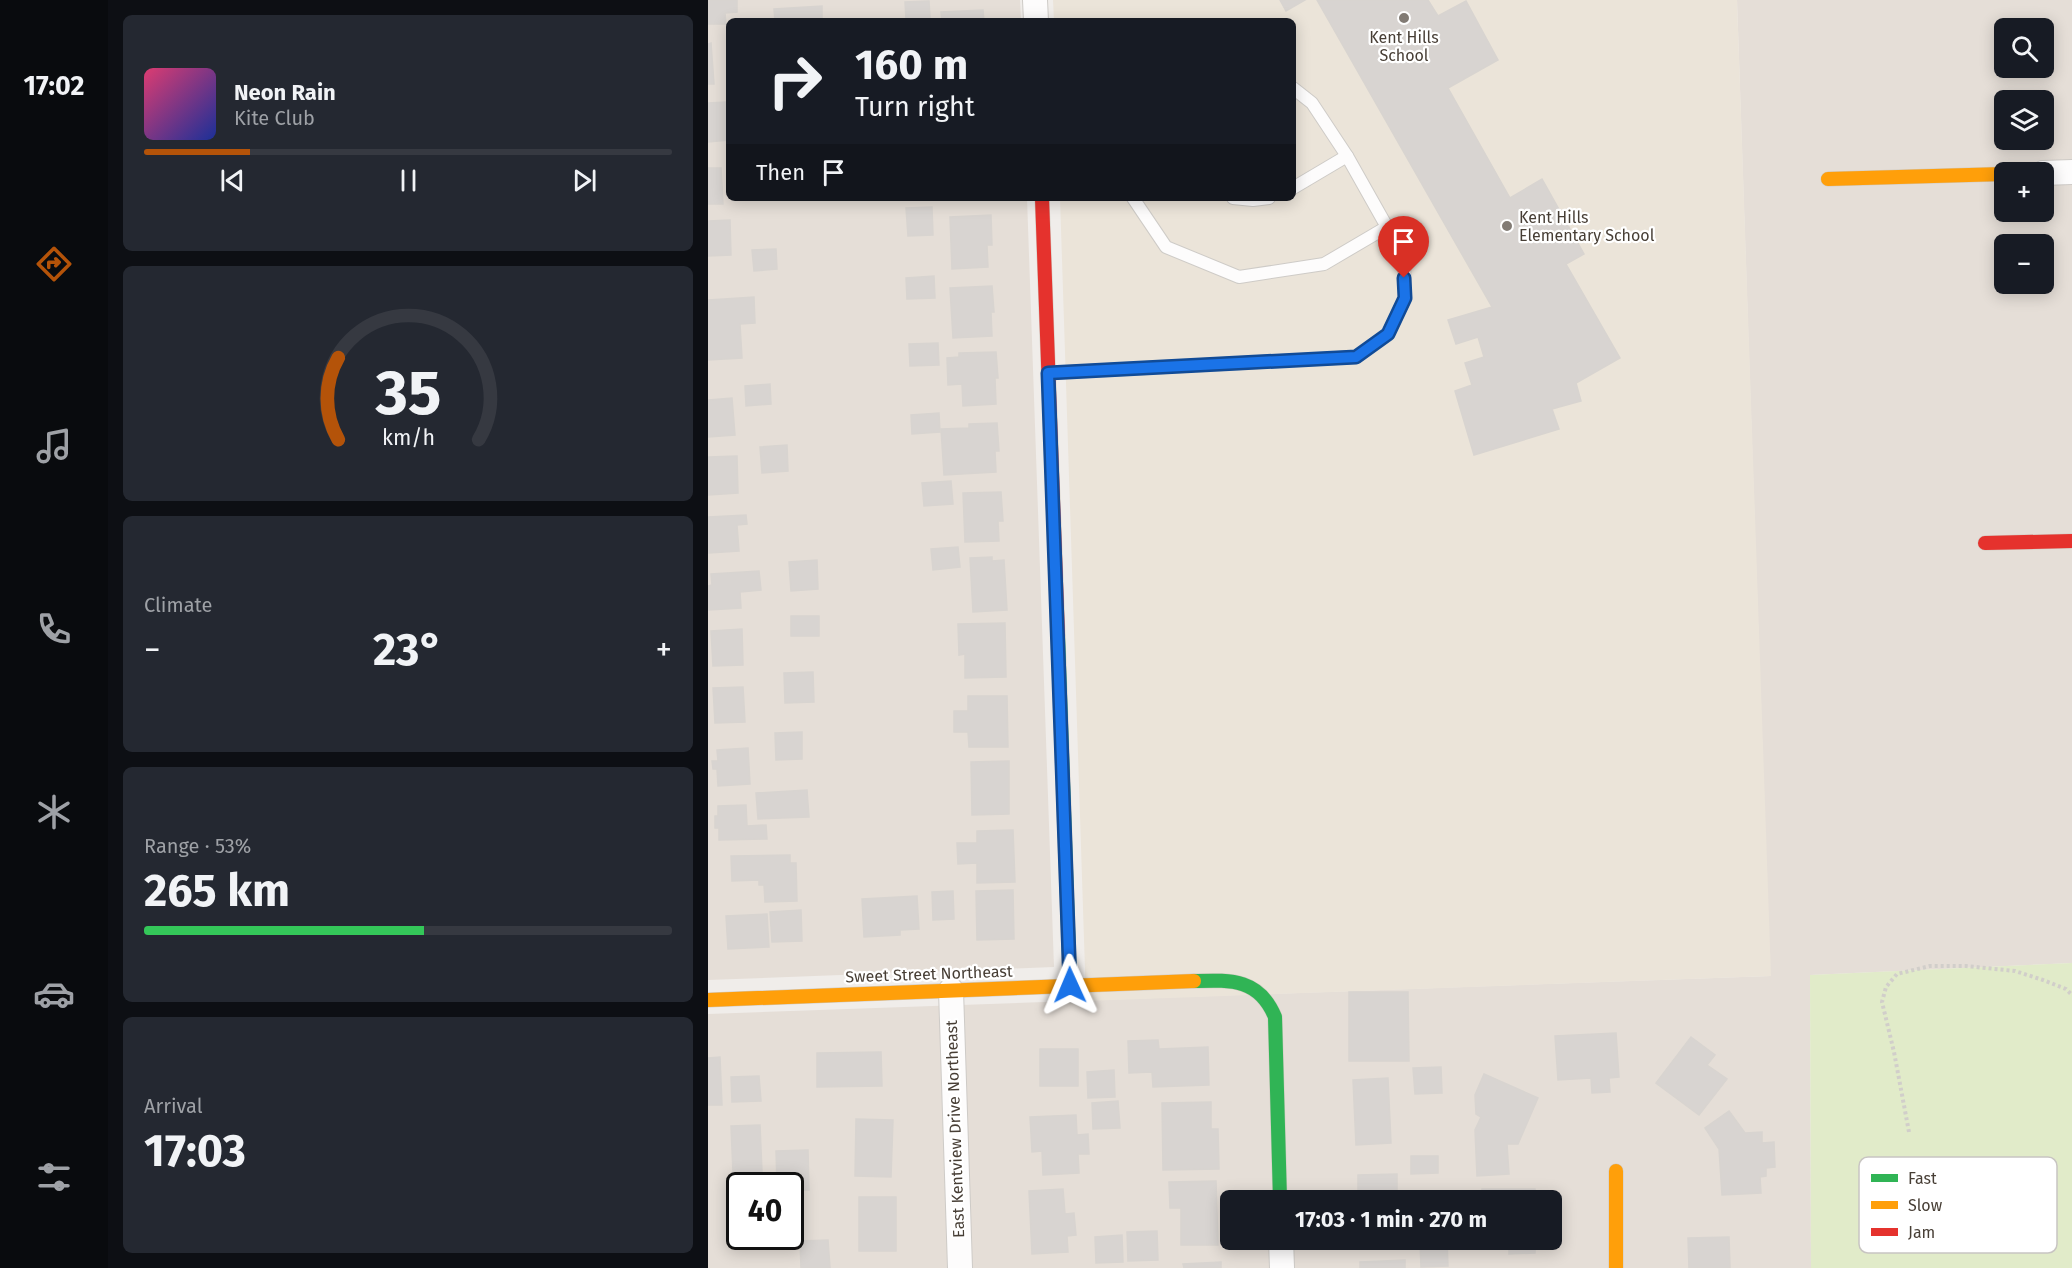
<!DOCTYPE html>
<meta charset="utf-8">
<style>
body{margin:0;font-family:"Fira Sans",sans-serif;background:#242831;color:#f1f3f6;height:100vh;display:flex;flex-direction:column;font-size:22px;white-space:nowrap}
*{box-sizing:border-box;margin:0}
p{font-size:20px;color:#9ea1a6}
.icon{flex:none;width:33px;height:33px;fill:none;stroke:currentColor;stroke-width:2;stroke-linecap:round;stroke-linejoin:round}
.map{position:relative;flex:1;overflow:hidden}
.side{display:flex;flex-direction:column;gap:15px;padding:15px;background:#0d0f14;width:600px}
.side>*{flex:none}
.top-card{position:absolute;left:18px;top:18px;width:570px;height:183px;border-radius:9px;box-shadow:0 3px 15px #0003;background:#171b24;color:#f1f3f6;overflow:hidden}
.fabs{position:absolute;left:1286px;top:18px;display:grid;gap:12px}
.fabs a{display:grid;place-items:center;width:60px;height:60px;border-radius:9px;background:#171b24;box-shadow:0 3px 15px #0003;font-size:30px}
.speed{position:absolute;left:18px;top:1172px;display:flex;gap:12px;font-size:30px;font-weight:700;text-align:center}
.speed>*{display:grid;place-content:center;width:78px;height:78px;border-radius:50%;background:#171b24;box-shadow:0 3px 15px #0003;line-height:1}
.speed .limit{border:3px solid #111;border-radius:9px;background:#fff;color:#111}
.pin{position:absolute;display:grid;place-items:center;width:51px;height:51px;color:#fff;margin:-62px -26px;border-radius:50% 50% 50% 0;rotate:-45deg;box-shadow:0 0 6px #0007}
.pin .icon{rotate:45deg}
.me{position:absolute;width:66px;margin:-33px;rotate:359deg;stroke-linejoin:round;filter:drop-shadow(0 0 4px #0008)}
.turn{display:flex;align-items:center;gap:21px;height:126px;padding:0 30px;font-size:27px}
.turn .icon{width:78px;height:78px;stroke-width:2.5}
.turn b{display:block;font-size:42px;line-height:51px}
.then{display:flex;align-items:center;height:57px;padding:0 30px;background:#0003;gap:12px;font-size:22px}
.big{font-size:45px;font-weight:700;line-height:1.1}
.side .card{flex:1;display:flex;flex-direction:column;justify-content:center;gap:9px;min-width:0;padding:0 21px;border-radius:9px;background:#242831}
.side .dial{align-items:center;gap:0}
.dial svg{height:156px;overflow:visible;fill:none;stroke:#363941;stroke-width:7;stroke-linecap:round;text-anchor:middle}
.dial text{fill:#f1f3f6;stroke:none}
.song{display:flex;align-items:center;gap:18px}
.cover{width:72px;height:72px;border-radius:9px;background:linear-gradient(135deg,hsl(340 70% 55%),hsl(230 70% 35%))}
.played{height:6px;border-radius:3px;background:linear-gradient(90deg,#b45309 20%,#363941 20%)}
.keys{display:flex;justify-content:space-around;direction:ltr}
.heat{display:flex;justify-content:space-between;align-items:center;font-size:33px;direction:ltr}
.charge{height:9px;border-radius:4px;background:linear-gradient(90deg,#34c759 53%,#363941 0)}
.trip{position:absolute;left:512px;top:1190px;width:342px;height:60px;border-radius:9px;background:#171b24;box-shadow:0 3px 15px #0003;font-weight:700;line-height:60px;text-align:center}
main{display:flex;flex:1;min-height:0}
.tab-bar{display:flex;flex-direction:column;width:108px;justify-content:space-around;align-items:center;background:#090b0e;color:#9ea1a6}
.tab-bar .icon{width:42px;height:42px}
.tab-bar .on{color:#b45309}
.tab-bar b{font-size:27px;color:#f1f3f6}
.map>svg:first-child{display:block}
.residential{fill:#e5ded7;fill-rule:evenodd}
.education{fill:#ebe4d9}
.green{fill:#e1ebc9}
.building{fill:#d8d4d1;stroke:#d8d4d0;stroke-width:1.5}
.lines{fill:none;stroke-linecap:round;stroke-linejoin:round}
.lane-casing{stroke:#cecbc7;stroke-width:14}
.street-casing{stroke:#cecbc7;stroke-width:26}
.fast-casing{stroke:#d0cac1;stroke-width:15}
.slow-casing{stroke:#d0cac1;stroke-width:15}
.jam-casing{stroke:#d0cac1;stroke-width:15}
.path{stroke:#d1ceca;stroke-width:4;stroke-dasharray:3 3;stroke-linecap:butt}
.lane{stroke:#fdfcfc;stroke-width:12}
.street{stroke:#fdfcfc;stroke-width:24}
.fast{stroke:#30b455;stroke-width:14}
.slow{stroke:#ff9f0a;stroke-width:14}
.jam{stroke:#e5322d;stroke-width:14}
.route-casing{stroke:#114b97;stroke-width:15}
.route{stroke:#1a73e8;stroke-width:10}
.poi-dot{fill:#827b74;stroke:#fff;stroke-width:2}
.labels{text-anchor:middle;dominant-baseline:central;stroke-width:4.5;stroke-linejoin:round;paint-order:stroke}
.poi-label{font-size:16px;fill:#473e35;stroke:#fff}
.street-label{font-size:16px;fill:#473e35;stroke:#fff}
.key{fill:#fff;stroke:#c8c5c2;stroke-width:1.5}
.key-label{font-size:16px;fill:#473e35}
</style>
<main>
<nav class="tab-bar">
<b>17:02</b>
<svg class="icon on" aria-label="directions" viewBox="0 0 24 24"><path d="M12 3l9 9-9 9-9-9zM9 14v-3h6M13 9l2 2-2 2"/></svg>
<svg class="icon" aria-label="music" viewBox="0 0 24 24"><path d="M9 18V5l10-2v13"/><circle cx="6" cy="18" r="3"/><circle cx="16" cy="16" r="3"/></svg>
<svg class="icon" aria-label="phone" viewBox="0 0 24 24"><path d="M5 4h4l2 5-3 2q2 4 5 5l2-3 5 2v4C11 20 4 13 5 4z"/></svg>
<svg class="icon" aria-label="climate" viewBox="0 0 24 24"><path d="M12 3v18M4 7l16 10M4 17L20 7"/></svg>
<svg class="icon" aria-label="car" viewBox="0 0 24 24"><path d="M5 17H2v-5l4-1 3-4h7l3 4 3 1v5h-3M9 17h6M6 11h13"/><circle cx="7" cy="17" r="2"/><circle cx="17" cy="17" r="2"/></svg>
<svg class="icon" aria-label="filters" viewBox="0 0 24 24"><path d="M4 7h16M4 17h16"/><circle cx="9" cy="7" r="2"/><circle cx="15" cy="17" r="2"/></svg>
</nav>
<section class="side">
<div class="card">
<div class="song"><i class="cover"></i><div><b>Neon Rain</b><p>Kite Club</p></div></div>
<div class="played"></div>
<div class="keys"><svg class="icon" aria-label="previous" viewBox="0 0 24 24"><path d="M18 5L8 12l10 7zM5 5v14"/></svg><svg class="icon" aria-label="pause" viewBox="0 0 24 24"><path d="M8 5v14M16 5v14"/></svg><svg class="icon" aria-label="next" viewBox="0 0 24 24"><path d="M6 5l10 7-10 7zM19 5v14"/></svg></div>
</div>
<div class="card dial"><svg viewBox="0 0 100 80">
<path d="M14 69A42 42 0 1 1 86 69"/>
<path d="M14 69A42 42 0 0 1 14 27" stroke="#b45309"/>
<text x="50" y="56" font-size="32" font-weight="700">35</text>
<text x="50" y="72" font-size="11">km/h</text>
</svg></div>
<div class="card"><p>Climate</p>
<div class="heat"><a>−</a><b class="big">23°</b><a>+</a></div>
</div>
<div class="card"><p>Range · 53%</p><b class="big">265 km</b><div class="charge"></div></div>
<div class="card"><p>Arrival</p><b class="big">17:03</b></div>
</section>
<div class="map">
<svg width="1364" height="1268" viewBox="0 0 1364 1268">
<rect width="100%" height="100%" fill="#f0edea"/>
<!-- residential -->
<g class="residential">
<polygon points="0,0 312,0 313,21 21,21 21,198 319,198 346,967 0,980"/>
<path d="M1029,0H1364V963L1102,975L1103,1268H0V1014L1062,976ZM1296,28H1335V68H1296ZM1296,100H1335V140H1296ZM1296,172H1335V212H1296ZM1296,244H1335V284H1296ZM32,1185H82V1236H32ZM522,1200H843V1239H522Z"/>
</g>
<!-- education -->
<polygon class="education" points="345,0 1029,0 1063,976 378,1001 352,198 585,198 585,21 346,21"/>
<!-- green -->
<polygon class="green" points="1364,963 1364,1268 1103,1268 1102,975"/>
<!-- building -->
<g class="building">
<polygon points="0,0 29,0 29,12 17,13 18,24 0,24"/>
<polygon points="572,0 597,0 578,11"/>
<polygon points="609,0 720,0 730,16 758,1 790,60 740,88 802,198 834,179 876,254 858,264 912,358 868,383 873,401 844,409 851,429 766,455 747,391 764,385 757,363 776,357 770,337 748,344 740,320 784,307"/>
<polygon points="221,1 222,18 198,19 197,2"/>
<polygon points="114,6 114,21 67,21 66,9"/>
<polygon points="275,10 276,21 234,21 233,12"/>
<polygon points="3,43 6,84 0,84 0,44"/>
<polygon points="18,102 18,107 21,107 21,140 0,142 0,103"/>
<polygon points="0,168 13,168 15,204 0,204"/>
<polygon points="224,207 225,235 200,236 198,208"/>
<polygon points="283,215 284,245 279,245 280,267 244,269 242,217"/>
<polygon points="22,220 23,255 0,256 0,221"/>
<polygon points="68,249 69,269 46,271 44,250"/>
<polygon points="226,276 227,298 199,299 198,278"/>
<polygon points="284,286 286,312 283,312 284,336 245,338 242,288"/>
<polygon points="46,297 47,323 32,324 34,358 0,360 0,300"/>
<polygon points="230,343 231,365 202,366 201,344"/>
<polygon points="288,352 290,378 287,378 288,404 255,406 254,384 240,385 239,358 251,357 251,353"/>
<polygon points="62,384 63,404 38,406 37,386"/>
<polygon points="24,398 27,435 0,437 0,400"/>
<polygon points="231,413 232,432 204,434 203,415"/>
<polygon points="289,423 291,451 287,451 288,472 236,475 233,429 261,428 261,424"/>
<polygon points="79,445 80,471 54,473 52,447"/>
<polygon points="29,456 30,493 0,495 0,457"/>
<polygon points="243,481 245,504 216,506 214,483"/>
<polygon points="293,492 295,521 290,521 291,541 257,542 255,493"/>
<polygon points="38,515 39,524 29,525 31,551 1,553 0,517"/>
<polygon points="250,547 252,567 225,570 223,549"/>
<polygon points="284,557 284,561 296,560 299,610 265,612 262,558"/>
<polygon points="109,560 110,589 83,591 81,562"/>
<polygon points="51,571 53,590 32,592 33,608 1,610 0,586 4,585 3,574"/>
<rect x="83" y="616" width="28" height="20"/>
<polygon points="297,623 298,677 257,678 257,654 251,655 250,624"/>
<polygon points="34,629 35,665 5,666 3,631"/>
<polygon points="105,672 106,702 77,703 76,673"/>
<polygon points="35,687 37,722 7,723 5,688"/>
<polygon points="260,696 299,696 300,747 261,747 260,732 246,732 246,711 260,711"/>
<polygon points="94,732 94,759 68,760 67,733"/>
<polygon points="40,748 42,784 10,786 9,769 5,769 4,761 10,761 9,750"/>
<polygon points="301,761 301,814 264,815 263,762"/>
<polygon points="99,790 101,817 50,819 48,793"/>
<polygon points="38,805 39,826 58,825 59,839 11,840 11,828 7,828 7,816 10,816 10,806"/>
<polygon points="305,830 307,882 269,883 269,863 250,864 249,843 269,843 269,831"/>
<polygon points="82,855 82,863 88,863 89,901 57,902 56,885 51,885 51,880 24,881 23,856"/>
<polygon points="305,890 306,939 269,940 268,891"/>
<polygon points="245,891 246,919 225,920 224,892"/>
<polygon points="209,896 211,929 192,930 192,935 156,937 154,899"/>
<polygon points="93,910 94,941 64,942 62,912"/>
<polygon points="59,914 61,947 20,949 18,916"/>
<polygon points="641,992 700,992 701,1061 641,1061"/>
<polygon points="908,1033 911,1077 901,1078 902,1092 884,1093 883,1078 850,1080 847,1036"/>
<polygon points="983,1037 1007,1055 999,1065 1019,1079 991,1115 948,1083"/>
<polygon points="450,1040 451,1049 500,1047 501,1085 445,1087 444,1072 421,1073 420,1041"/>
<rect x="332" y="1049" width="38" height="37"/>
<polygon points="173,1052 174,1086 109,1087 109,1053"/>
<polygon points="12,1057 14,1105 0,1105 0,1058"/>
<polygon points="733,1067 734,1093 707,1094 705,1068"/>
<polygon points="406,1070 407,1097 380,1098 379,1072"/>
<polygon points="776,1074 830,1098 810,1144 799,1144 801,1174 769,1176 767,1130 773,1117 768,1114 767,1095"/>
<polygon points="51,1076 53,1101 24,1102 23,1077"/>
<polygon points="680,1078 683,1143 648,1145 645,1080"/>
<polygon points="410,1101 412,1128 385,1129 384,1103"/>
<polygon points="503,1102 503,1129 510,1129 511,1169 455,1170 454,1103"/>
<polygon points="1021,1111 1037,1133 1054,1132 1054,1143 1066,1142 1067,1167 1058,1168 1058,1176 1052,1177 1053,1193 1014,1195 1011,1149 997,1128"/>
<polygon points="368,1115 369,1135 380,1134 381,1154 370,1154 371,1173 335,1175 334,1151 324,1152 322,1117"/>
<polygon points="148,1119 185,1120 183,1177 147,1176"/>
<polygon points="52,1125 54,1172 25,1173 23,1126"/>
<polygon points="100,1150 101,1190 82,1190 82,1185 69,1185 68,1151"/>
<polygon points="703,1156 730,1156 730,1173 703,1174"/>
<polygon points="689,1174 689,1200 650,1200 650,1175"/>
<polygon points="508,1181 510,1245 473,1245 473,1208 462,1208 461,1182"/>
<polygon points="355,1189 357,1214 366,1213 368,1235 359,1236 360,1252 324,1254 321,1191"/>
<rect x="774" y="1189" width="53" height="11"/>
<rect x="151" y="1197" width="37" height="54"/>
<polygon points="449,1231 450,1260 420,1261 419,1232"/>
<polygon points="414,1235 415,1262 388,1263 387,1237"/>
<polygon points="1021,1237 1022,1268 981,1268 980,1238"/>
<polygon points="765,1239 827,1239 827,1253 801,1254 801,1244 765,1244"/>
<polygon points="120,1240 122,1268 93,1268 92,1241"/>
<polygon points="712,1240 739,1240 740,1266 713,1267"/>
<polygon points="697,1260 697,1268 652,1268 652,1262"/>
<polygon points="513,1262 513,1268 476,1268 475,1264"/>
</g>
<g class="lines">
<defs>
<g id="lane">
<polyline points="585,188 639,156"/>
<polyline points="425,198 458,247 531,277 616,264 679,227 639,156 604,103 585,88"/>
<polyline points="525,198 545,200 561,198"/>
<polyline points="341,373 648,357 680,334 697,298 696,258 679,227"/>
</g>
<g id="street">
<polyline points="327,0 328,21"/>
<polyline points="1335,173 1364,172"/>
<polyline points="243,990 252,1268"/>
<polyline points="573,1239 574,1268"/>
</g>
<g id="fast">
<polyline points="350,636 362,985"/>
<path d="M486,981C522,980 551,978 567,1017L572,1200"/>
</g>
<g id="slow">
<polyline points="1120,179 1296,174"/>
<polyline points="0,1000 486,981"/>
<polyline points="908,1171 908,1268"/>
</g>
<g id="jam">
<polyline points="334,198 350,636"/>
<polyline points="1277,543 1364,541"/>
</g>
</defs>
<!-- lane casing -->
<use href="#lane" class="lane-casing"/>
<!-- street casing -->
<use href="#street" class="street-casing"/>
<!-- fast casing -->
<use href="#fast" class="fast-casing"/>
<!-- slow casing -->
<use href="#slow" class="slow-casing"/>
<!-- jam casing -->
<use href="#jam" class="jam-casing"/>
<!-- path -->
<polyline class="path" points="1201,1132 1186,1052 1174,1002 1178,987 1189,974 1222,966 1258,966 1307,971 1335,980 1358,989 1364,995"/>
<!-- lane -->
<use href="#lane" class="lane"/>
<!-- street -->
<use href="#street" class="street"/>
<!-- fast -->
<use href="#fast" class="fast"/>
<!-- slow -->
<use href="#slow" class="slow"/>
<!-- jam -->
<use href="#jam" class="jam"/>
</g>
<g class="lines">
<defs>
<polyline id="route" points="362,985 340,373 648,357 680,334 697,298 696,278"/>
</defs>
<!-- route casing -->
<use href="#route" class="route-casing"/>
<!-- route -->
<use href="#route" class="route"/>
</g>
<!-- markers -->
<g class="poi-dot">
<circle cx="696" cy="18" r="6"/>
<circle cx="799" cy="226" r="6"/>
</g>
<g class="labels">
<!-- poi labels -->
<g class="poi-label">
<text x="696" y="37">Kent Hills<tspan x="696" dy="18">School</tspan></text>
<text x="811" y="217" text-anchor="start">Kent Hills<tspan x="811" dy="18">Elementary School</tspan></text>
</g>
<!-- street labels -->
<g class="street-label">
<text transform="translate(221 974) rotate(-2)">Sweet Street Northeast</text>
<text transform="translate(247 1129) rotate(-92)">East Kentview Drive Northeast</text>
</g>
</g>
<!-- legend -->
<rect x="1151" y="1157" width="198" height="96" rx="9" class="key"/>
<rect x="1163" y="1174" width="27" height="8" fill="#30b455"/>
<rect x="1163" y="1201" width="27" height="8" fill="#ff9f0a"/>
<rect x="1163" y="1228" width="27" height="8" fill="#e5322d"/>
<g class="key-label">
<text x="1200" y="1184">Fast</text>
<text x="1200" y="1211">Slow</text>
<text x="1200" y="1238">Jam</text>
</g>
</svg>
<div class="fabs">
<a><svg class="icon" aria-label="search" viewBox="0 0 24 24"><circle cx="10" cy="10" r="6"/><path d="M15 15l6 6"/></svg></a>
<a><svg class="icon" aria-label="layers" viewBox="0 0 24 24"><path d="M12 4l9 5-9 5-9-5zM3 14l9 5 9-5"/></svg></a>
<a>+</a>
<a>−</a>
</div>
<div class="speed"><div class="limit">40</div></div>
<div class="pin" style="left:696px;top:278px;background:#d93025"><svg class="icon" aria-label="arrive" viewBox="0 0 24 24"><path d="M6 21V4h12l-3 4 3 4H6"/></svg></div>
<svg class="me" style="left:362px;top:985px" viewBox="-20 -20 40 40"><path d="M0-17L14 15 0 8-14 15z" fill="#1a73e8" stroke="#fff" stroke-width="4"/></svg>
<div class="trip">17:03 · 1 min · 270 m</div>
<div class="top-card">
<div class="turn"><svg class="icon" aria-label="right" viewBox="0 0 24 24"><path d="M7 20v-9h11M14 6l5 5-5 5"/></svg><div><b>160 m</b>Turn right</div></div>
<div class="then">Then<svg class="icon" aria-label="arrive" viewBox="0 0 24 24"><path d="M6 21V4h12l-3 4 3 4H6"/></svg></div>
</div>
</div>
</main>
